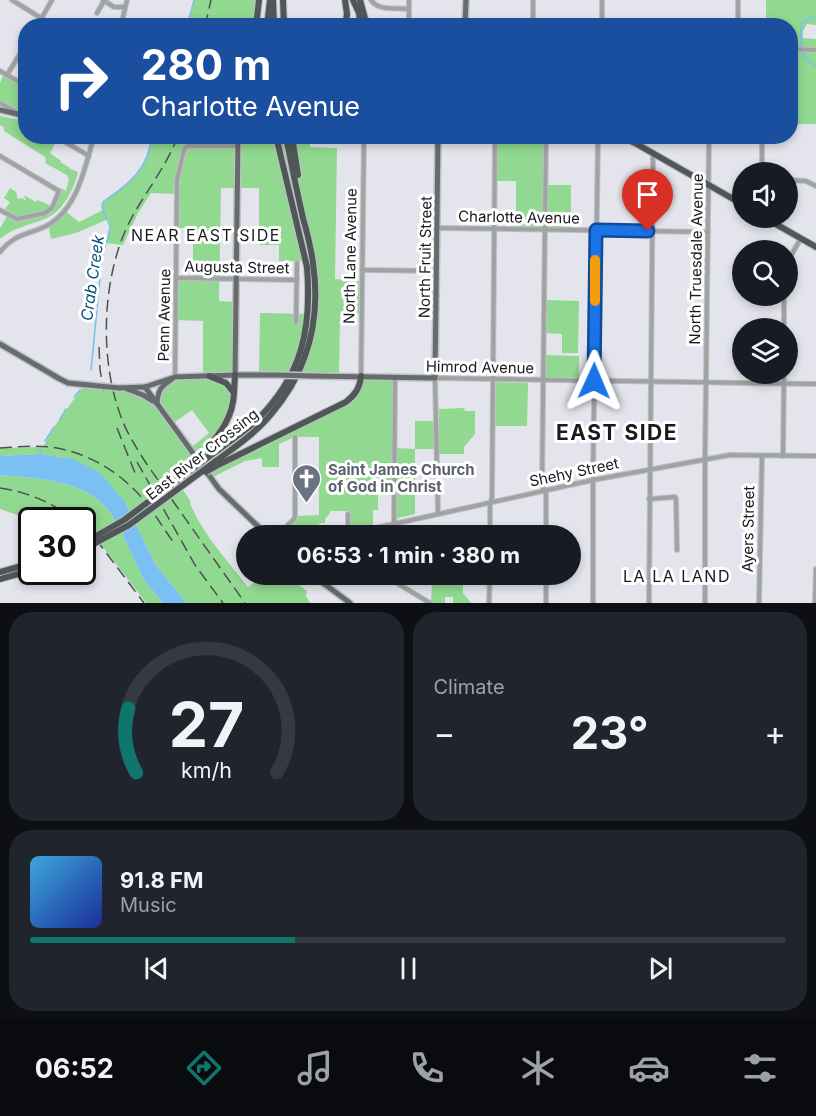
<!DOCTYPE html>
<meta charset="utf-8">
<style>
body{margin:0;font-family:Inter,sans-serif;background:#20242c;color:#f1f3f6;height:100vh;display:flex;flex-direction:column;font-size:22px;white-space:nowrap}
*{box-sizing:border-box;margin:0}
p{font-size:20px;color:#9ea1a6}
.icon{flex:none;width:33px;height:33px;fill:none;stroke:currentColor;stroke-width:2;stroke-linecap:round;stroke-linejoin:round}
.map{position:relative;height:603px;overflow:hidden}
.side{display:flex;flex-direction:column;gap:9px;padding:9px;background:#0d0f14;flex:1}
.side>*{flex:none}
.hud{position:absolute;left:18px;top:18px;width:780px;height:126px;border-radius:24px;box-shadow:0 3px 9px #0003;background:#1a4fa0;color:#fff;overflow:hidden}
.tools{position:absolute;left:732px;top:162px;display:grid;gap:12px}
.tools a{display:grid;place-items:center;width:66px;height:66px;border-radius:50%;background:#171b24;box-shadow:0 3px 9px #0003;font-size:30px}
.speed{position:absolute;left:18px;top:507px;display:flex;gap:12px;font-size:30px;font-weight:700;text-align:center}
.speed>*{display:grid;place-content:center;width:78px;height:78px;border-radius:50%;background:#171b24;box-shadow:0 3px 9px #0003;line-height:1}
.speed .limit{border:3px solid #111;border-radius:9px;background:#fff;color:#111}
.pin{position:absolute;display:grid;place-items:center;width:51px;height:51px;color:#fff;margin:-62px -26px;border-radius:50% 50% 50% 0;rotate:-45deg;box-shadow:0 0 6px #0007}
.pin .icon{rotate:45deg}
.me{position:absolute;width:66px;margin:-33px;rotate:1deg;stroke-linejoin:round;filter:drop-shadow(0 0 4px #0008)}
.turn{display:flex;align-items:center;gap:21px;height:126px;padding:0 24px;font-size:27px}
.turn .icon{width:78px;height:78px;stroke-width:2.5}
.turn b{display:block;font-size:42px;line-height:51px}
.big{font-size:45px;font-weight:700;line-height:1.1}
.side .tile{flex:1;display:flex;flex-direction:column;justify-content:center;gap:9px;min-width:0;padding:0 21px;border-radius:24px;background:#20242c}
.side .dial{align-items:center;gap:0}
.dial svg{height:156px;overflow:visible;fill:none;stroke:#363941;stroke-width:7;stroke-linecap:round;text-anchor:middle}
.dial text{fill:#f1f3f6;stroke:none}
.song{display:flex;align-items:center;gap:18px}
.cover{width:72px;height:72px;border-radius:9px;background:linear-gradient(135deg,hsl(200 70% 55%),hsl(230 70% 35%))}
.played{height:6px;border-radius:3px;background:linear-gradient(90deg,#0f766e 35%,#363941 35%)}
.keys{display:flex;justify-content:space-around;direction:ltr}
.heat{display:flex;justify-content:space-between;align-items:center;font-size:33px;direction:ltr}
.side .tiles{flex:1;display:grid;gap:9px;grid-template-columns:1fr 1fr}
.tile:last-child{grid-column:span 2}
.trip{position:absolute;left:236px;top:525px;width:345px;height:60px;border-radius:30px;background:#171b24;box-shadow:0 3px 9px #0003;font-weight:700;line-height:60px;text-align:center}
.dock{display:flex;height:96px;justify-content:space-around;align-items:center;background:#090b0e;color:#9ea1a6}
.dock .icon{width:42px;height:42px}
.dock .active{color:#0f766e}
.dock b{font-size:27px;color:#f1f3f6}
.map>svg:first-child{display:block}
.green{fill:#91d890;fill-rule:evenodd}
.water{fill:#7ac0f3}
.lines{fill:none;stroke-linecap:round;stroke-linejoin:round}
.stream{stroke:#7ac0f3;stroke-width:1.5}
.minor-casing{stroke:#bfc0c7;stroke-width:6}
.major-casing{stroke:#bfc0c7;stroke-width:8}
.highway-casing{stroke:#bfc0c7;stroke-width:8}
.minor{stroke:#9fa3a2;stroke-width:4}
.major{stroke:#656c6b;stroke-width:5}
.highway{stroke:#505857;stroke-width:6}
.rail{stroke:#4f5053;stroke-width:1.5;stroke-dasharray:12 6;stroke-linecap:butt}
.major-bridge-casing{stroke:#bfc0c7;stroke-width:8;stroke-linecap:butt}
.highway-bridge-casing{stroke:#bfc0c7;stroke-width:8;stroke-linecap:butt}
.major-bridge{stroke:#656c6b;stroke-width:5}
.highway-bridge{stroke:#505857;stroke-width:6}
.route-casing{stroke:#114b97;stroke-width:15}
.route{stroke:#1a73e8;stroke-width:10}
.slow{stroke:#f59e0b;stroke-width:10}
.labels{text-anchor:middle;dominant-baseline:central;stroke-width:6;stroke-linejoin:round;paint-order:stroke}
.street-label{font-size:15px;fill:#191a1c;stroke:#fff}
.worship-label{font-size:15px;font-weight:bold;fill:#5b616d;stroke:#fff;text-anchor:start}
.neighbourhood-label{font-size:16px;letter-spacing:1.5px;fill:#191a1c;stroke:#fff}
.water-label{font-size:16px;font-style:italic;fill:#06517b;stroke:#fff}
.district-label{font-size:21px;font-weight:bold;letter-spacing:1.5px;fill:#191a1c;stroke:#fff}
</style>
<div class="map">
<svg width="816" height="603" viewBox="0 0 816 603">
<rect width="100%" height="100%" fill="#e4e4ec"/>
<!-- green -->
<g class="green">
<polygon points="194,0 257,0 256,25 187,26"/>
<polygon points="766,0 816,0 816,25 807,24 803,31 803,38 816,39 816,124 793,124 793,84 790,84 790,26 766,25"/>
<polygon points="4,73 25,86 21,96 25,98 25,116 0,103 0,83"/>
<path d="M0,116L25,121L26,136L52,137L57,140L50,153L61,161L60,162L70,168V169L78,172C74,189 63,211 47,218C31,225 13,227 0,239V228L8,215L3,212L10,202L4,198L10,188L16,192L18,199L22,198L26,201L24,195L36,202L37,200L52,206L61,188L66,191L69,180L67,175L45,163L46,161L45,157L4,131V127L0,125Z"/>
<path d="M151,137H310V147L337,148L335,279L362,281V314L340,315L339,376L259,375L260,313L308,314L305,261H279V245H259V188H221L219,301L236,302L235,375L211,376L224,382L234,393L226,424L197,458L205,469L346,402L361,379L395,377V448L415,449V421H436L437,449H415V514L394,519L395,492L378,491V510H373V528L376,527L377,535H339L348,533V511H330V513L325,519V523H321L306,534L293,532L288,528L297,518L298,516L319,515V437H295L279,444V467H262V458L245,461L211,478L207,472L181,487L191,502L190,503C202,534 228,561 248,587L265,575H289L288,577L307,591L306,596L310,603H186L155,564L125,502L73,459L40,454L0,456V448L43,447L54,427L84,385L145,387L157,403L158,395L175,377L203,376V321L175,320L176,278H193V228H177V194L151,193L138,213L123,245L106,243L110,226L108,219L76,233L51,239L48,224L64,210L79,222L103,210L102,204L104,201C129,184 150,169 151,137ZM192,410L209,433L193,446L175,422Z"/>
<polygon points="495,137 546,137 546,185 571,185 571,230 516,229 516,181 495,181"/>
<polygon points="544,300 579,301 578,353 562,353 562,334 544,333"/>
<polygon points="546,355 579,356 579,377 546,377"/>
<polygon points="496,382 528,383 527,426 495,426"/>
<polygon points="464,408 465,411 475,411 475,434 464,447 464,454 439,454 439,409"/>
<path d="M0,475C36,478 87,480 110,512C123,532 132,556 143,578C149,587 157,595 163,603H146L96,538L90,531H83L82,520H32L0,509Z"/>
<polygon points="422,575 463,575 463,593 471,603 453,603 453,597 445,597 445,603 431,603 432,579"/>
</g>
<!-- water -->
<path class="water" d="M40,454L73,459L100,473L125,502L155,564L186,603H163C157,595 149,587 143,578C132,556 123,532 110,512C87,480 36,478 0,475V456Z"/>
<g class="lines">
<!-- stream -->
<g class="stream">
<polyline points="187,26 194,0"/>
<polyline points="801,47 801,25 803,22 816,15"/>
<polyline points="802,52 807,60 816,66"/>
<path d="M91,370L102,258L109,233L110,226L103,211L102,204L104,201C128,185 150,168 151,136"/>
<polyline points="74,397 80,390"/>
<polyline points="60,419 66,409"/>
<polyline points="45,441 54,427"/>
<polyline points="40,454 41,450"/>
</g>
<defs>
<g id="minor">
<polyline points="12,0 41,18"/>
<polyline points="103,0 114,7 125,7"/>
<path d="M371,0C379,12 396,7 409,9"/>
<polyline points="97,13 104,1"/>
<polyline points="37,26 52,0"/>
<polyline points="121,26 127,0"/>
<polyline points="409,26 409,0"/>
<polyline points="533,26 533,0"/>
<polyline points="602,26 602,0"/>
<polyline points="738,26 738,0"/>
<polyline points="790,49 816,50"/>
<polyline points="0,71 26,86"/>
<polyline points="7,75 26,44"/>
<polyline points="0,103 18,113"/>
<polyline points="55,136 89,156"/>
<polyline points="546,136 542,486 546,493 546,536"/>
<polyline points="0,156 59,191 52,208 45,213 17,219 0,210"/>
<polyline points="762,172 762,136"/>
<polyline points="788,180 806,181 816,186"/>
<polyline points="437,228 708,232"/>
<path d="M0,252C15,233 29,235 48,225C78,208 85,167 94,136"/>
<polyline points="788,261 801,238"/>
<polyline points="362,270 436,271"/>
<polyline points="176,278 297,280"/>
<polyline points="296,322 297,263"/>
<polyline points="784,328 784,296"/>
<polyline points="361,376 364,136"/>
<polyline points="175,377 177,180 184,150 186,147 189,146 238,146"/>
<polyline points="783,456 784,374"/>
<polyline points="649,499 675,497 676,499 677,550"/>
<polyline points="438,513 435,378 816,384"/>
<polyline points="394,523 395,377"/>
<polyline points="348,534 348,514"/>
<polyline points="277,536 294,519 295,516 295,437"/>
<polyline points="339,536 593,480 730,455 816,456"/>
<polyline points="490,536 490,505 492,497 495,136"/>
<polyline points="382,574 430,603"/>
<polyline points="489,603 490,574"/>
<polyline points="546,603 546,574"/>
<polyline points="593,603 593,475 598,136"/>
<polyline points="649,603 653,154"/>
<polyline points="705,603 705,460 709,136"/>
<polyline points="759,603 762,456"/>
<polyline points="815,603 816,569"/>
</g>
<g id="major">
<polyline points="465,26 466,0"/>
<polyline points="0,110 26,116"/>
<polyline points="0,344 60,379 68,383 78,384"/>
<polyline points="235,375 238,136"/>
<polyline points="313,376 435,378 438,136"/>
<polyline points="145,387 219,489 268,536"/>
<polyline points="119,388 145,387 175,377 235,375 278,375"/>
<polyline points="127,389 143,395 153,401"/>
<path d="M157,404C158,389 161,387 172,379"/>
<polyline points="311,574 350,603"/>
</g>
<g id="highway">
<polyline points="273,0 274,26"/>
<polyline points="283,0 284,26"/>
<polyline points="345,0 347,14 345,26"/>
<polyline points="353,0 359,13 361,26"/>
<polyline points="360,0 367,26"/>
<polyline points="256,26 259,0"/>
<polyline points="267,26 270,0"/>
<polyline points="292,136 298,175"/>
<polyline points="621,136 635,143 742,204"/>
<polyline points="765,218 816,247"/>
<polyline points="234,392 235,375"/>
<path d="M206,449C221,433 233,416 234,393L226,383L209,376"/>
<path d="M211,455C226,444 242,433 256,421C302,376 312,329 307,267L276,136"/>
<path d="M216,461C235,447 257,432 272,413C309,369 321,319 313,263C311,248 307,232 303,218C297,191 291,164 286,136"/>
<path d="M218,465L346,402C355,395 360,388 361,376"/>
<polyline points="0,572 32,563"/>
<polyline points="0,579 32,570"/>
</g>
</defs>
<!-- minor casing -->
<use href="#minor" class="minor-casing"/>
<!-- major casing -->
<use href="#major" class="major-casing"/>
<!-- highway casing -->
<use href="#highway" class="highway-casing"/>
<!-- minor -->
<use href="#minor" class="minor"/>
<!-- major -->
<use href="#major" class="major"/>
<!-- highway -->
<use href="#highway" class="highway"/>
<!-- rail -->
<g class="rail">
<polyline points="205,26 211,0"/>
<path d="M178,136C165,170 141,197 126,229C102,283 100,359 120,414C126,432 136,447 146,463L245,603"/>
<polyline points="99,347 100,370 104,391"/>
<polyline points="117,428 135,473"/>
<path d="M0,448C17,447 34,445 51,447C86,452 119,471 142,498C154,512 163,528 174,543"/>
<polyline points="137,462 195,565 223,603"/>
<path d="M0,488C28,492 53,503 75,520"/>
<polyline points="82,527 101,546 144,603"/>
</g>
<defs>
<g id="major-bridge">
<polyline points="278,375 313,376"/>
<polyline points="78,384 119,388"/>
</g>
<g id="highway-bridge">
<polyline points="206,472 218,465"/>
<polyline points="184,473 206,449"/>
<polyline points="82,544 124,520 211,455"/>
<polyline points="82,550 129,525 216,461"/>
</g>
</defs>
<!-- major-bridge casing -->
<use href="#major-bridge" class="major-bridge-casing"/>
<!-- highway-bridge casing -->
<use href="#highway-bridge" class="highway-bridge-casing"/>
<!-- major-bridge -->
<use href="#major-bridge" class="major-bridge"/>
<!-- highway-bridge -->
<use href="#highway-bridge" class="highway-bridge"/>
</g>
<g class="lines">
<defs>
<polyline id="route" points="594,381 596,230 648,231"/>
</defs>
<!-- route casing -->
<use href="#route" class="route-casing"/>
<!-- route -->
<use href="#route" class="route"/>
<!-- slow -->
<polyline class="slow" points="595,301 595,260"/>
</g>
<!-- icons -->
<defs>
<symbol id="church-pin" viewBox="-11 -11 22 30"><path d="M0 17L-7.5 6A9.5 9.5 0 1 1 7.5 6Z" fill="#6b7280" stroke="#fff"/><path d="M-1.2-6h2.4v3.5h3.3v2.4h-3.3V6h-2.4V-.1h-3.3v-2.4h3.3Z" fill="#fff"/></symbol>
</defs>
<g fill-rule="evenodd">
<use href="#church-pin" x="290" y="462" width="33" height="45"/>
</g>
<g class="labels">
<!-- street labels -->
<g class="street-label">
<text transform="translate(519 217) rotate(1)">Charlotte Avenue</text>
<text transform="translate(350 256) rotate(-89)">North Lane Avenue</text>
<text transform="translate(425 257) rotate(-89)">North Fruit Street</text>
<text transform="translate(696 259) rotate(-89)">North Truesdale Avenue</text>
<text transform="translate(237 267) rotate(1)">Augusta Street</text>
<text transform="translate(164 315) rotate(-89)">Penn Avenue</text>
<text transform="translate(480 367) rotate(1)">Himrod Avenue</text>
<text transform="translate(202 454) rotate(-38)">East River Crossing</text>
<text transform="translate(574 472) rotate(-12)">Shehy Street</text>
<text transform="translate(748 529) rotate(-89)">Ayers Street</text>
</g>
<!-- worship labels -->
<g class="worship-label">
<text x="328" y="469">Saint James Church<tspan x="328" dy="17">of God in Christ</tspan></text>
</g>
<!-- neighbourhood labels -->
<g class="neighbourhood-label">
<text x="206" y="235">NEAR EAST SIDE</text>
<text x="677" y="576">LA LA LAND</text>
</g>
<!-- water labels -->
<g class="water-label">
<text transform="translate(92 278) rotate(-82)">Crab Creek</text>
</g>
<!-- district labels -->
<g class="district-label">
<text x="617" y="432">EAST SIDE</text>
</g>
</g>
</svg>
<div class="tools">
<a><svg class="icon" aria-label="sound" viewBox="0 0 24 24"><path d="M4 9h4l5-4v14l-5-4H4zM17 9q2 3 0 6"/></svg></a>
<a><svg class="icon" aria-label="search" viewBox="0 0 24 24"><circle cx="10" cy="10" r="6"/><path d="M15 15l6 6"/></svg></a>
<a><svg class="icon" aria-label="layers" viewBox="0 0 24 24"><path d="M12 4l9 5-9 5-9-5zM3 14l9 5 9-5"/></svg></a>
</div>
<div class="speed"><div class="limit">30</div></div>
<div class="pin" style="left:648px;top:231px;background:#d93025"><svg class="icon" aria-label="arrive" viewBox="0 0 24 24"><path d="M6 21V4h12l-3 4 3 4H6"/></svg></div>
<svg class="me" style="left:594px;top:381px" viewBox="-20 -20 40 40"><path d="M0-17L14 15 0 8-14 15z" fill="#1a73e8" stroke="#fff" stroke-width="4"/></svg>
<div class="trip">06:53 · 1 min · 380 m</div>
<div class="hud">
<div class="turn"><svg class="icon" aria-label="right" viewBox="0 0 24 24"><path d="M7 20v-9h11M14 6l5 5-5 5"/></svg><div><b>280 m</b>Charlotte Avenue</div></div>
</div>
</div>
<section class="side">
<div class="tiles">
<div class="tile dial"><svg viewBox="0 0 100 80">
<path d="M14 69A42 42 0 1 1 86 69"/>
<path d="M14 69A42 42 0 0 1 10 36" stroke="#0f766e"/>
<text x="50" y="56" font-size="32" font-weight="700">27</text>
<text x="50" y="72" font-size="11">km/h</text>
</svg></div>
<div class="tile"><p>Climate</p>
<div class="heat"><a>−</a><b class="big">23°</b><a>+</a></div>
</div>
<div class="tile">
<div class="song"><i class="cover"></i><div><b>91.8 FM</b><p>Music</p></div></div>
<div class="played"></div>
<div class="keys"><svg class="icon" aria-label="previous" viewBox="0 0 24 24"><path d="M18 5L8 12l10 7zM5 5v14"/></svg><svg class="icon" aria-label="pause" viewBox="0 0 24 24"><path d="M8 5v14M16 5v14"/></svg><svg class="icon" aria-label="next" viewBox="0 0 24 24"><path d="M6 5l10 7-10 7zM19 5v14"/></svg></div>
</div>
</div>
</section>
<nav class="dock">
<b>06:52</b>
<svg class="icon active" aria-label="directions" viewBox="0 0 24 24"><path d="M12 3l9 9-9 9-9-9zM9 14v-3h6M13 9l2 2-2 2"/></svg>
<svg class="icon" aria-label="music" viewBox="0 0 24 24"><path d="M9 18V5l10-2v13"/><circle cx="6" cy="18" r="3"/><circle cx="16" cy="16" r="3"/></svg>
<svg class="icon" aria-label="phone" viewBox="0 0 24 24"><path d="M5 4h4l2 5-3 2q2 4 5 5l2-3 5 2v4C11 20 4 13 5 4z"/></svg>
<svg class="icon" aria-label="climate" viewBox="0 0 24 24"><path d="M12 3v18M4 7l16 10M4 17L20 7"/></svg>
<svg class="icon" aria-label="car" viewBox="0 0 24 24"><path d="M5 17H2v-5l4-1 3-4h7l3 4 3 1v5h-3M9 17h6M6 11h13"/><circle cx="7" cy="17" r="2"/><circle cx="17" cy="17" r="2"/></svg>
<svg class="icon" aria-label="filters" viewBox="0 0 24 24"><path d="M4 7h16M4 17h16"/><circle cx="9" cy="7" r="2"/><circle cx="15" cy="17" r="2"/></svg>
</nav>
